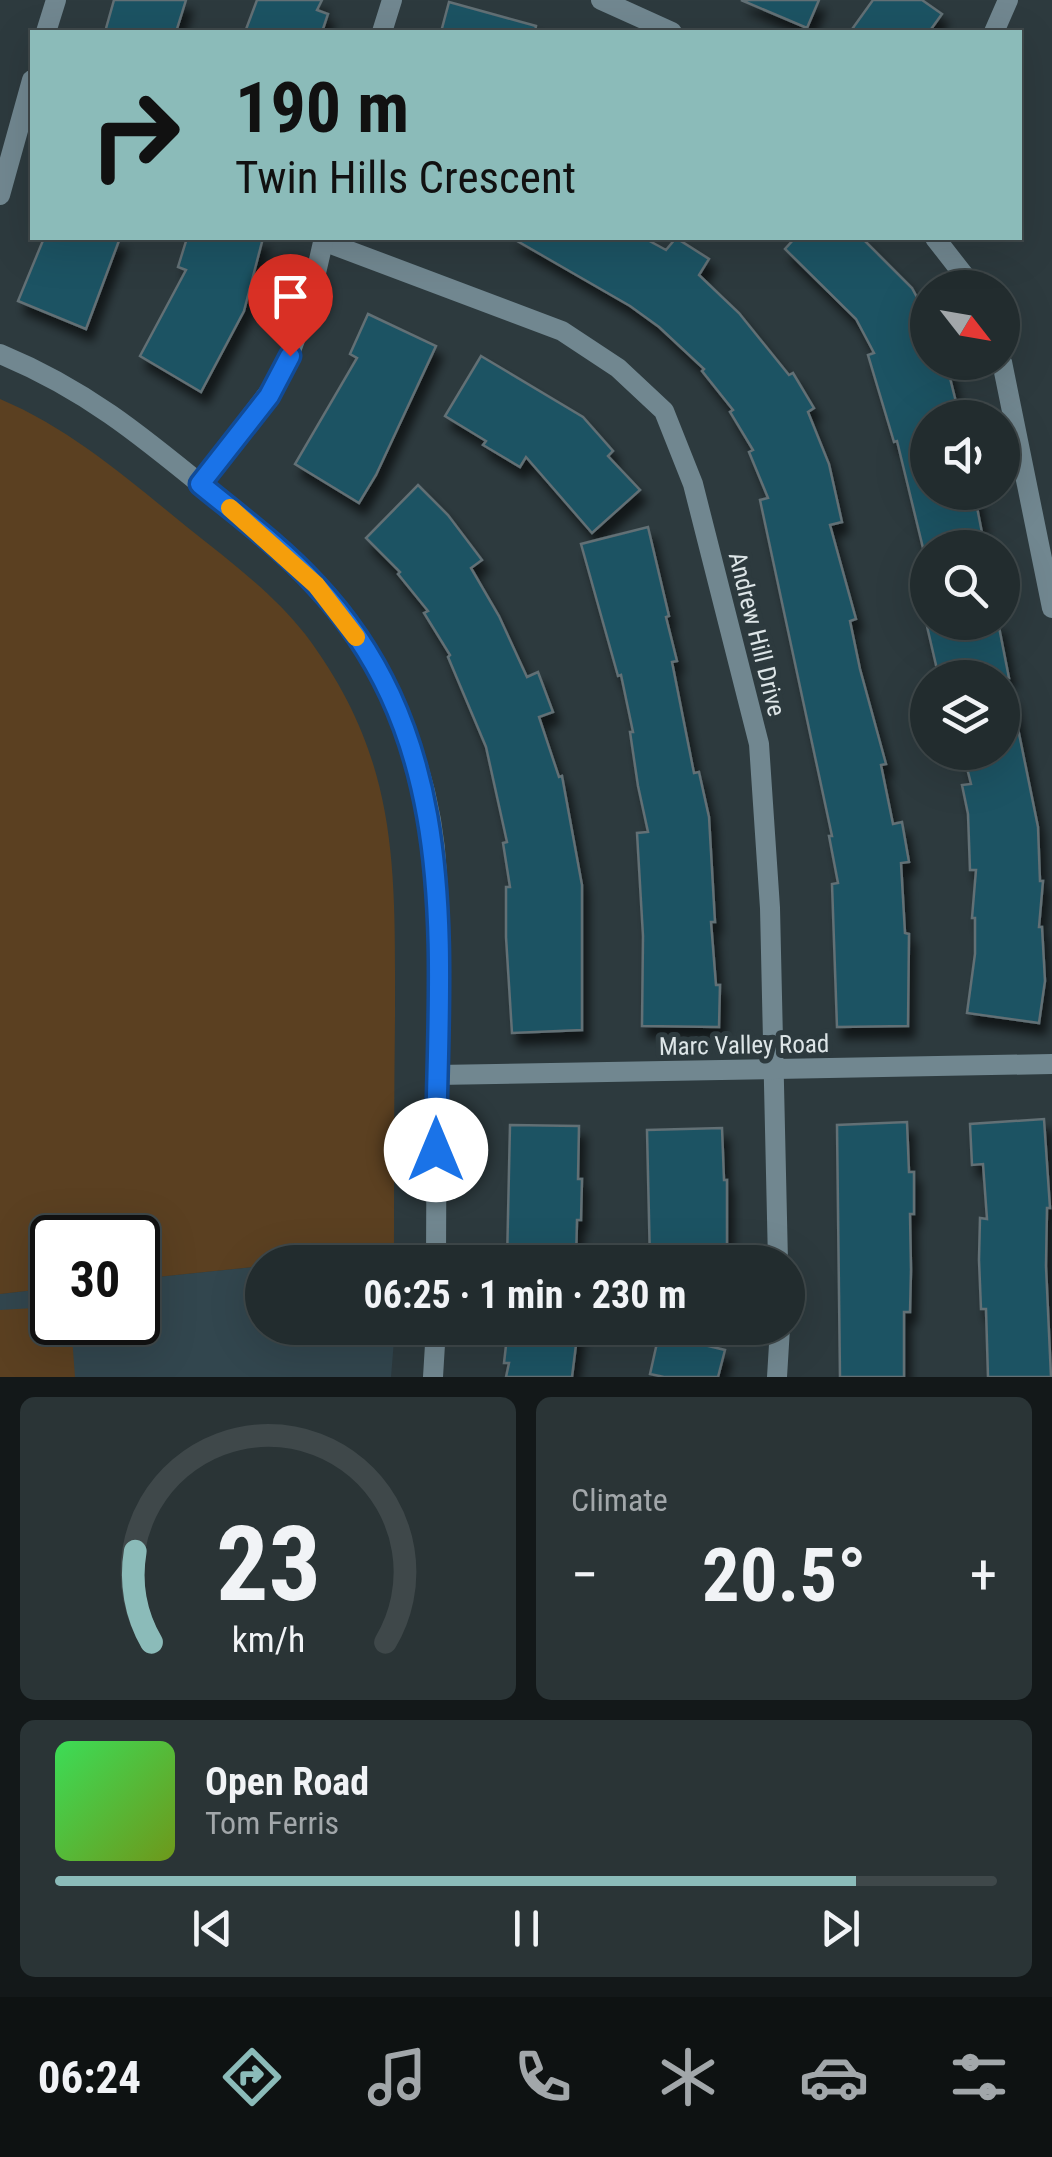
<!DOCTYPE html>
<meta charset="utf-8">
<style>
body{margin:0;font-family:"Roboto Condensed",sans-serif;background:#2a3436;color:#f1f3f6;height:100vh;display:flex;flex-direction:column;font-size:38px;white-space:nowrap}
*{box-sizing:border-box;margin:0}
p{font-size:32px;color:#a2a7aa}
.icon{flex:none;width:55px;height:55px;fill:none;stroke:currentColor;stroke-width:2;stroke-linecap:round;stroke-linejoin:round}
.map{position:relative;height:1377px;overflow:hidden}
.side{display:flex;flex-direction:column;gap:20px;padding:20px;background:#131819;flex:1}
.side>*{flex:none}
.hud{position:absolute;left:30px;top:30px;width:992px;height:210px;border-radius:0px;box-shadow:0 10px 40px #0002,0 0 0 2px #3f484a;background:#8bbbb9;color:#111;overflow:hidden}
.needle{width:65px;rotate:121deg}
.fabs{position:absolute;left:910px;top:270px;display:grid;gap:20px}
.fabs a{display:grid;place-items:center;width:110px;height:110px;border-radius:50%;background:#222c2e;box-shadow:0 10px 40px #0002,0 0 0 2px #3f484a;font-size:50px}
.speed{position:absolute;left:30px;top:1215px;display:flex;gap:20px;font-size:50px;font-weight:700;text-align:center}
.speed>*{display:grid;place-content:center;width:130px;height:130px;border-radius:50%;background:#222c2e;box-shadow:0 10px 40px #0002,0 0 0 2px #3f484a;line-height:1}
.speed .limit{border:5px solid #111;border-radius:15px;background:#fff;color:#111}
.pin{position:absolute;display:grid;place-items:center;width:85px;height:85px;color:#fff;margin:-102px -42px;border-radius:50% 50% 50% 0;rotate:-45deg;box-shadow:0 0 10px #0007}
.pin .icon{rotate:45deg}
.me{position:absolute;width:110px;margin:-55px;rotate:0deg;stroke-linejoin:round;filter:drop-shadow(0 0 8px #0008)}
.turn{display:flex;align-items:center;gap:35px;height:210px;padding:0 40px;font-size:45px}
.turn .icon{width:130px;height:130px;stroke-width:2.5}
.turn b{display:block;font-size:70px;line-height:85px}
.big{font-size:75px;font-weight:700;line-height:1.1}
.side .tile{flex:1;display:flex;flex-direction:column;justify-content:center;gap:15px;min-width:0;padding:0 35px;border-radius:15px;background:#2a3436}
.side .dial{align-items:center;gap:0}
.dial svg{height:260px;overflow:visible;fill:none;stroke:#3f484a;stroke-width:7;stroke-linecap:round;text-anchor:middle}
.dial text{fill:#f1f3f6;stroke:none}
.song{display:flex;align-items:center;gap:30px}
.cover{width:120px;height:120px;border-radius:15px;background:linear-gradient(135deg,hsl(130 70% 55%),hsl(80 70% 35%))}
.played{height:10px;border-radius:5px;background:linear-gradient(90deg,#8bbbb9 85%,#3f484a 85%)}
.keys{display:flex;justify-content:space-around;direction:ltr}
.heat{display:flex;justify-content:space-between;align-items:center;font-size:55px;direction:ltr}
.side .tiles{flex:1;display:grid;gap:20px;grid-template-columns:1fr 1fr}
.tile:last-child{grid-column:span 2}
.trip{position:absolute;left:245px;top:1245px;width:560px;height:100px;border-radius:50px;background:#222c2e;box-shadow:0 10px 40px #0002,0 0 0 2px #3f484a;font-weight:700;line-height:100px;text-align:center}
.tab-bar{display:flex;height:160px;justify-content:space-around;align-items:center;background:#0e1212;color:#a2a7aa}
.tab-bar .icon{width:70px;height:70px}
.tab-bar .active{color:#8bbbb9}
.tab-bar b{font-size:45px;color:#f1f3f6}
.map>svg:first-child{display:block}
.built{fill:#32464e}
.green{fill:#5b4021}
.building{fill:#1d5364;stroke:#626f74;stroke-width:2.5;filter:url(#shadow)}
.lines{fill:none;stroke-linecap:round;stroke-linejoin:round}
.street{stroke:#718790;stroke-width:20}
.route-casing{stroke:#114b97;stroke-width:25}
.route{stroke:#1a73e8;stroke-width:18}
.slow{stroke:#f59e0b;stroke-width:18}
.labels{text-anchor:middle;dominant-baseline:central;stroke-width:10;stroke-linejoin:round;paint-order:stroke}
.street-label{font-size:25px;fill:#dde5e7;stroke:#2d3a3e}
</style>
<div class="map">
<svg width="1052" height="1377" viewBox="0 0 1052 1377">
<defs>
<filter id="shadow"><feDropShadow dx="6" dy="11" stdDeviation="5" flood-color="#0009"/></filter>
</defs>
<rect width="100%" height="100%" fill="#2d3a3e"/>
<!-- built -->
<polygon class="built" points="262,1266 262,1328 395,1328 391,1377 0,1377 0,1294 52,1288 52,1322 138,1322 138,1279"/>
<!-- green -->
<g class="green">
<path d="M0,399C71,429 128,479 187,527C228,560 272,592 305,634C400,760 395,867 395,1017C394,1095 394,1173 394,1252L294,1262H262V1266L138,1279V1238H52V1288L0,1294Z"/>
<polygon points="52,1307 52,1322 71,1323 75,1377 0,1377 0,1310"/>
</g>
<!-- building -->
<g class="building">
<polygon points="114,0 186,0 176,32 105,32"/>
<polygon points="257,0 322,0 317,10 328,14 322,32 245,32"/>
<polygon points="741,0 819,0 807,28"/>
<polygon points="873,0 922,0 942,14 929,32 850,32"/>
<polygon points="449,2 536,26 535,32 441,32"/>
<polygon points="44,238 120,238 86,329 18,301"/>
<polygon points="187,238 263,238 244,311 201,392 140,356 186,270 178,267"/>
<polygon points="512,238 644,238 666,250 676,238 709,259 699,275 739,313 789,375 793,373 814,408 808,412 829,464 842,522 830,525 856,619 850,621 860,669 886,764 881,765 893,824 902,822 909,862 901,863 905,933 909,934 908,1026 837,1027 832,884 838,883 829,836 832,836 760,500 768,498 749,452 753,450 730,412 733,410 702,371 704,369 659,327 630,306"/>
<polygon points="795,238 862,238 912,288 928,318 928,362 946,362 960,418 928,418 928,492 974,492 985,548 923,548 897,441 894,442 868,355 874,353 856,319 785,249"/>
<polygon points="368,314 436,346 376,475 359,503 295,464 357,358 350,354"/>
<polygon points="481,356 583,417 613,451 608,456 640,490 592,533 526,457 520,467 483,445 486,441 445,416"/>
<polygon points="418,485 448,515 482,560 471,568 499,616 527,677 538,672 553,712 539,717 559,777 562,776 582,885 582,1030 512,1033 506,937 506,887 510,887 503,843 507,842 486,747 448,657 450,655 424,613 428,611 398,574 400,572 366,538"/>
<polygon points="648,527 669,616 666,617 677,661 672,662 694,773 699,772 709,817 715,922 711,922 716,985 720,985 719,1027 642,1026 643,936 637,833 648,832 638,786 630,732 633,732 621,675 618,676 581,544"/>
<polygon points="926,622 998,622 1009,678 939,678"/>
<polygon points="1011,694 1038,827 1040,881 1043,881 1039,927 1042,927 1045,981 1039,1023 967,1013 975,954 975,918 972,918 976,870 970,870 968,814 962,785 971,784 963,752 1002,752 1002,695"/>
<polygon points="1044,1119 1050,1208 1047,1208 1046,1266 1051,1377 988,1377 986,1309 981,1309 979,1260 980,1218 987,1219 983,1164 972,1165 970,1124"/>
<polygon points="907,1122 909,1172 914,1172 914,1214 910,1214 911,1270 910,1312 904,1312 904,1377 840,1377 837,1125"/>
<polygon points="510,1125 579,1126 578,1179 582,1179 581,1220 577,1220 576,1262 507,1262"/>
<polygon points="722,1128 724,1180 727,1180 727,1262 650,1262 647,1130"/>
<polygon points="508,1328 578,1329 572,1377 506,1377 509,1363 504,1363"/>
<polygon points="659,1334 725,1350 718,1377 664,1377 650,1374"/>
</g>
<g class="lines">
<!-- street -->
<g class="street">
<polyline points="601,0 672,32"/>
<polyline points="46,32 56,0"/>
<polyline points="382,32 392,0"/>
<polyline points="994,32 1008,0"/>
<polyline points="0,195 32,80"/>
<polyline points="935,238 974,288"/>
<polyline points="323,241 562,331 618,368 664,411 693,484 759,744 770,908 778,1262"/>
<path d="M0,354C87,390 143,437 215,496C262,534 310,572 346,621C399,694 433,785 437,875C439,923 437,971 437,1019C437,1100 437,1181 436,1262"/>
<polyline points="1002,362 1052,608"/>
<polyline points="200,483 282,375 310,299 324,238"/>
<polyline points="437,1075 1052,1064"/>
<polyline points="433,1377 436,1328"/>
<polyline points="777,1377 780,1328"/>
</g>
</g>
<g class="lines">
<defs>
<path id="route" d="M290,356L269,396L200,484C239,516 281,547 315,584C465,743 438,950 436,1150"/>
</defs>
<!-- route casing -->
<use href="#route" class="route-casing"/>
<!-- route -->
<use href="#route" class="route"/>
<!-- slow -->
<polyline class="slow" points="230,508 316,585 356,637"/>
</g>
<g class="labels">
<!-- street labels -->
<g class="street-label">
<text transform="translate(757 634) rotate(76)">Andrew Hill Drive</text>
<text transform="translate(744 1045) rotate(-1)">Marc Valley Road</text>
</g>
</g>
</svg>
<div class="fabs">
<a><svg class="needle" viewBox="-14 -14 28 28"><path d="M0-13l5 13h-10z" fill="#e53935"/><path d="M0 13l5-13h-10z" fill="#a2a7aa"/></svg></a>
<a><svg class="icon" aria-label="sound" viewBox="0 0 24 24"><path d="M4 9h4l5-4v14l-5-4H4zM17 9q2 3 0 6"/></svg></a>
<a><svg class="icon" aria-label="search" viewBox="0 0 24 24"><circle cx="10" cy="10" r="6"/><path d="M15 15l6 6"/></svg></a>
<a><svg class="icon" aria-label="layers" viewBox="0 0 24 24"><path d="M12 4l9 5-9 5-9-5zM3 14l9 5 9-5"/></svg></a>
</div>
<div class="speed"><div class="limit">30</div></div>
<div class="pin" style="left:290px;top:356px;background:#d93025"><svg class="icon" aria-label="arrive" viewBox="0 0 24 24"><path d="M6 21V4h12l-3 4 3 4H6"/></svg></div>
<svg class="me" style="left:436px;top:1150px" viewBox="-20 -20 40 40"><circle r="19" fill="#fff"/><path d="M0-13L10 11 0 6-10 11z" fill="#1a73e8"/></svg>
<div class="trip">06:25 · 1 min · 230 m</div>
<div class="hud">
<div class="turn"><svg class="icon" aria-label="right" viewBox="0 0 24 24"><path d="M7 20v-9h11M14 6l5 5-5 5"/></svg><div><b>190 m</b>Twin Hills Crescent</div></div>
</div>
</div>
<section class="side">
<div class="tiles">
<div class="tile dial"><svg viewBox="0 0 100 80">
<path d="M14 69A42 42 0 1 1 86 69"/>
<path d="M14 69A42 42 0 0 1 9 41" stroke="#8bbbb9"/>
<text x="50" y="56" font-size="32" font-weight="700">23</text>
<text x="50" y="72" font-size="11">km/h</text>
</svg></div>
<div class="tile"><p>Climate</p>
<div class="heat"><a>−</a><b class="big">20.5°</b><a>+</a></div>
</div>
<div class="tile">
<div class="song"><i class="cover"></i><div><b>Open Road</b><p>Tom Ferris</p></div></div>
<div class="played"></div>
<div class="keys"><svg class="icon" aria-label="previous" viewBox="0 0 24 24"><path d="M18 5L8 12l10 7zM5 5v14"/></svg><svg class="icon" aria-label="pause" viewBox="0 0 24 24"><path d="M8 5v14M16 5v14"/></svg><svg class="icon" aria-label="next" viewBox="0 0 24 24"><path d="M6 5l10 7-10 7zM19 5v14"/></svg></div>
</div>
</div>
</section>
<nav class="tab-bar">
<b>06:24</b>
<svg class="icon active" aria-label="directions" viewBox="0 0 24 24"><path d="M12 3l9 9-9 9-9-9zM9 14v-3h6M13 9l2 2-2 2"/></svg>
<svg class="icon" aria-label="music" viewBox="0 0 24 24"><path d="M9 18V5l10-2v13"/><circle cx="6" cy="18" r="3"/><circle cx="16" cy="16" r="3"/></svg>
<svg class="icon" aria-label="phone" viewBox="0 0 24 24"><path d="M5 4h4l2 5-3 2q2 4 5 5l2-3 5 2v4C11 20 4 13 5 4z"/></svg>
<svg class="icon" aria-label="climate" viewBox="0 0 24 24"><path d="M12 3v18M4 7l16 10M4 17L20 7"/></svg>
<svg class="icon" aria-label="car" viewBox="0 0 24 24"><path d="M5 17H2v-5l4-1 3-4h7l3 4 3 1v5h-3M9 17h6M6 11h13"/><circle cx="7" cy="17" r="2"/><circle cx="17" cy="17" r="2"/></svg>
<svg class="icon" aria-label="filters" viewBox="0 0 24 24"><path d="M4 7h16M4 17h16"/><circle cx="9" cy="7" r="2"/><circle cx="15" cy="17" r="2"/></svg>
</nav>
